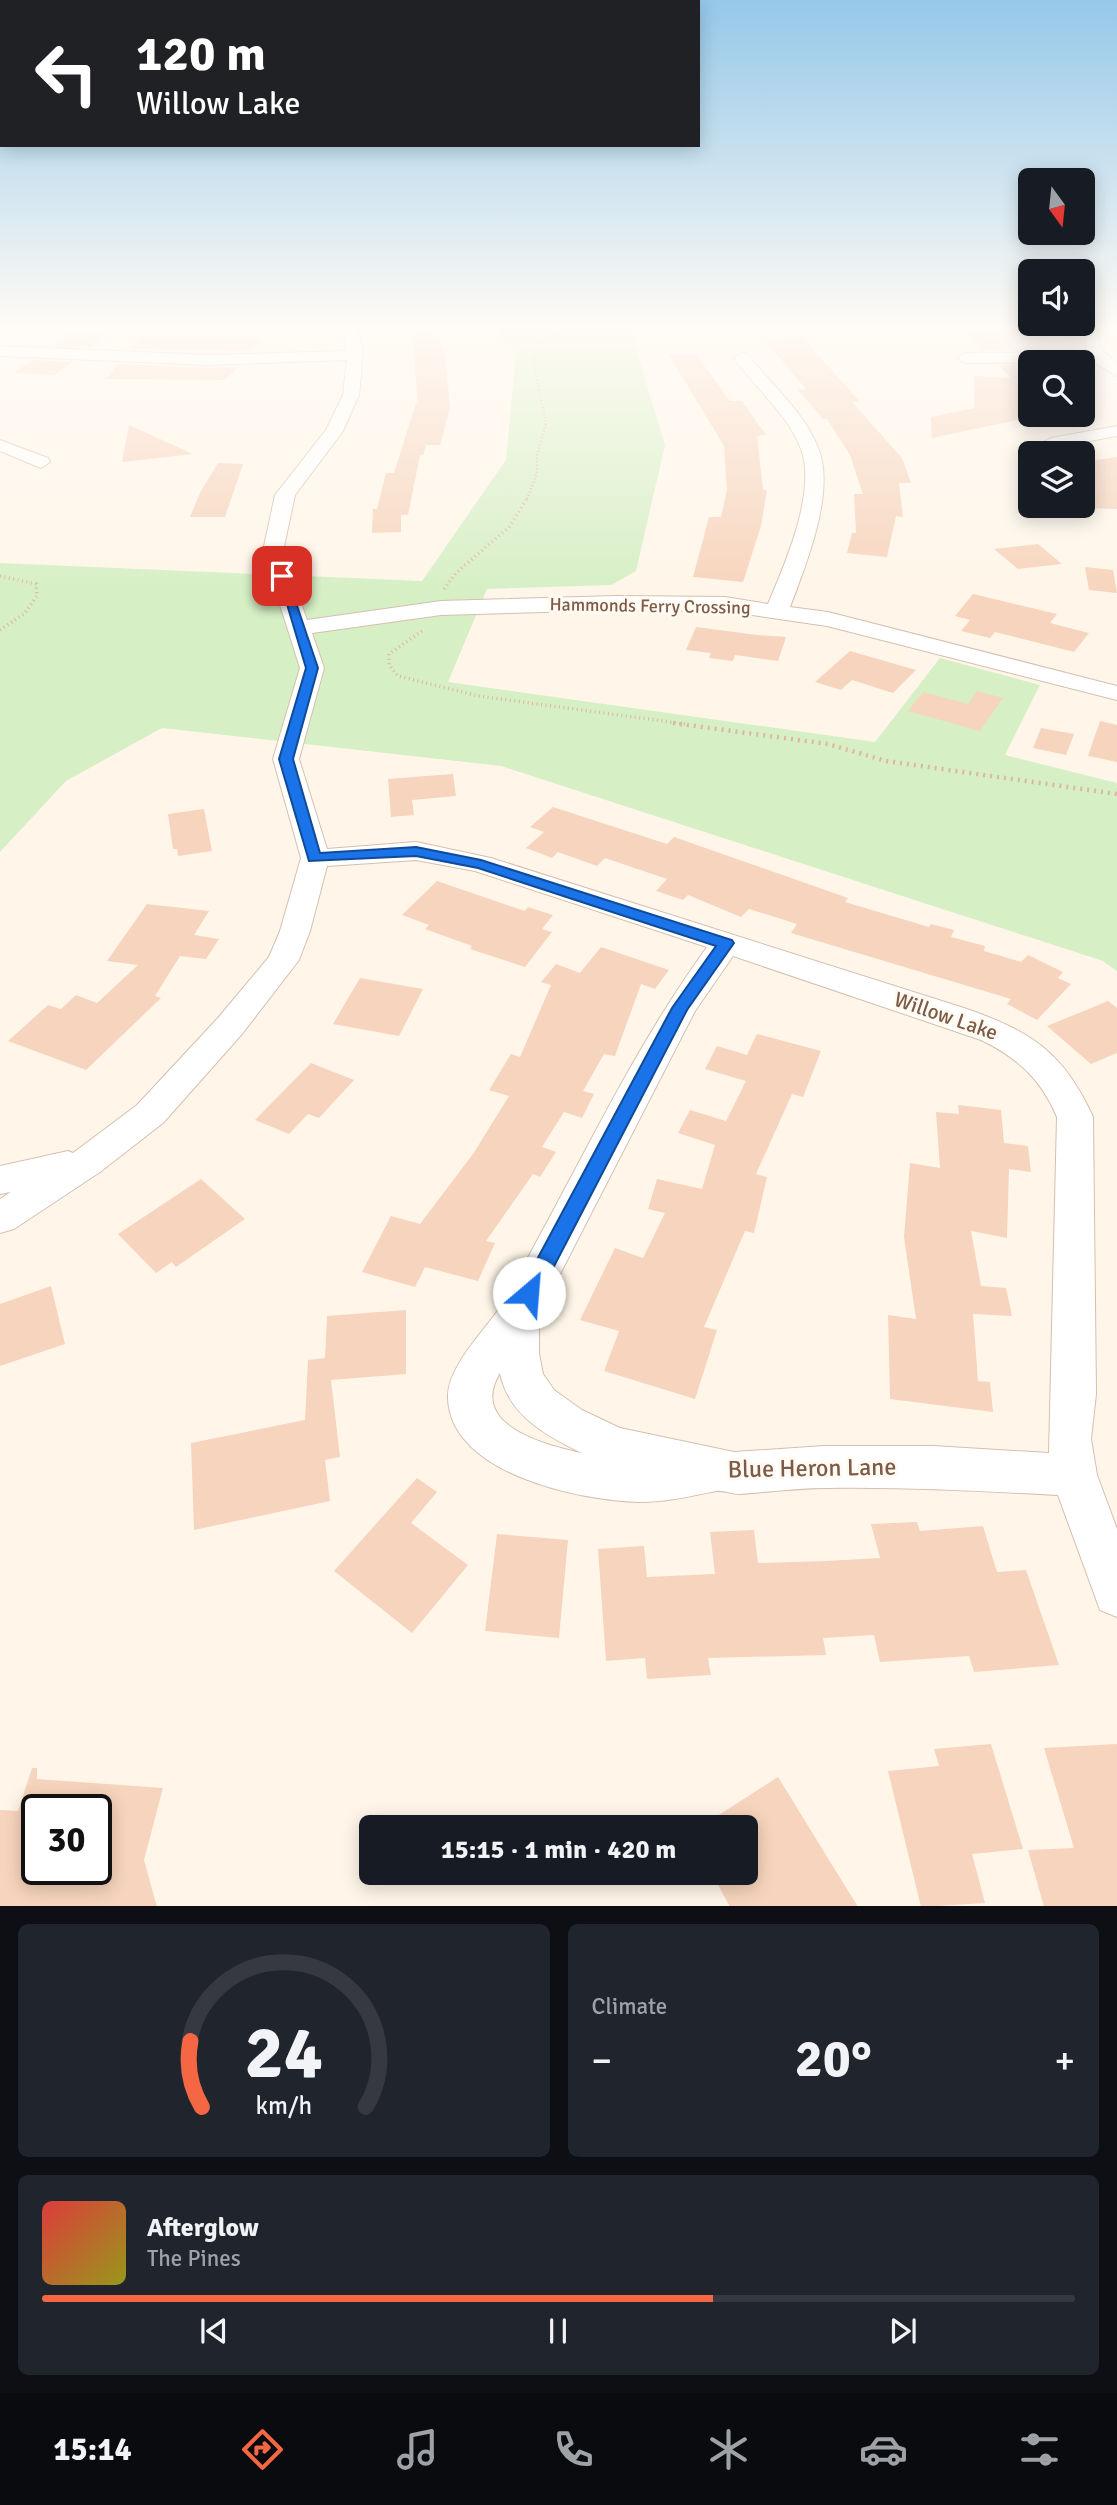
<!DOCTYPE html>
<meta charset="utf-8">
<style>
body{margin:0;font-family:Signika,sans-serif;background:#20242c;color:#f1f3f6;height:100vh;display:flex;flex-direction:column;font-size:26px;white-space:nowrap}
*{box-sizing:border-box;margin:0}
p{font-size:23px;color:#9ea1a6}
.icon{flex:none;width:38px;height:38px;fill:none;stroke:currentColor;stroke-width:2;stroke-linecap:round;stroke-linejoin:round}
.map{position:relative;height:1906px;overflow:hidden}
.details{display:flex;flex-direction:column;gap:18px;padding:18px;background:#0d0f14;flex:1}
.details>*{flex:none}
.hud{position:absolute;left:0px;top:0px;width:700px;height:147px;box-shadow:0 4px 18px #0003;background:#202124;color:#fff;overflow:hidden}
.needle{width:46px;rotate:165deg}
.controls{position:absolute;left:1018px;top:168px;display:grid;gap:14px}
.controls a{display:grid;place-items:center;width:77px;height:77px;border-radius:10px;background:#171b24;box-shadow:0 4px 18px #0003;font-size:35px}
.speed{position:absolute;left:21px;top:1794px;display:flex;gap:14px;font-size:35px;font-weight:700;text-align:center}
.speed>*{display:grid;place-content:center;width:91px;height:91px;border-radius:50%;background:#171b24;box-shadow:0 4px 18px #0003;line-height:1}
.speed .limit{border:4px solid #111;border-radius:10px;background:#fff;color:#111}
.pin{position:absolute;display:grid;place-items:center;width:60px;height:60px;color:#fff;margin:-30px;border-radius:14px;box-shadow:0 4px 10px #0006}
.me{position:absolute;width:77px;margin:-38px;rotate:27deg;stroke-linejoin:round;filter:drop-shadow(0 0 5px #0008)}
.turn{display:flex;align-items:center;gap:24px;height:147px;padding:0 21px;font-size:32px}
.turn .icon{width:91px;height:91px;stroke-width:2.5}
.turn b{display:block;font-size:49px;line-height:60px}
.big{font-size:52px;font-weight:800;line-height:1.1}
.details .widget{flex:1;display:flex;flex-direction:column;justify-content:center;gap:10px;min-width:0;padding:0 24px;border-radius:10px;background:#20242c}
.details .dial{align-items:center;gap:0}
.dial svg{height:182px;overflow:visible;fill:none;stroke:#363941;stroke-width:7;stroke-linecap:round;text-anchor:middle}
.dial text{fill:#f1f3f6;stroke:none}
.song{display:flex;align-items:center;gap:21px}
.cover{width:84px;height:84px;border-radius:10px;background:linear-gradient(135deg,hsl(0 70% 55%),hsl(60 70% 35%))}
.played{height:7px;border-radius:4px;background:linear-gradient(90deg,#f56742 65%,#363941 65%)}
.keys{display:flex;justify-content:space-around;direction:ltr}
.heat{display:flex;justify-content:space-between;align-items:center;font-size:38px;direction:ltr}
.details .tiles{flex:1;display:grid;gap:18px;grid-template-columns:1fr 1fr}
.widget:last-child{grid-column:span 2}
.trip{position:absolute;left:359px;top:1815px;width:399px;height:70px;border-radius:10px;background:#171b24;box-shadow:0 4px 18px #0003;font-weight:800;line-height:70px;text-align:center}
.dock{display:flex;height:112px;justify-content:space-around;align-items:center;background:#090b0e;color:#9ea1a6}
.dock .icon{width:49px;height:49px}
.dock .active{color:#f56742}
.dock b{font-size:32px;color:#f1f3f6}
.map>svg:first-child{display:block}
.green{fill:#d6efc5}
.building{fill:#f7d4bd;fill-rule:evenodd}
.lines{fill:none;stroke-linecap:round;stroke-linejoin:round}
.street-casing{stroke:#d5bfaf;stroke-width:2}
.path-far2{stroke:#ddb79f;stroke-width:2.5;stroke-dasharray:1 2.5;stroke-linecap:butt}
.path-far1{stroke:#ddb79f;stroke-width:3.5;stroke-dasharray:1 3.5;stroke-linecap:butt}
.path{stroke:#ddb79f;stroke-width:4.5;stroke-dasharray:2 5;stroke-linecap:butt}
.street{fill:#fff;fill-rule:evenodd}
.route{fill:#1a73e8;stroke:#114b97;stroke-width:2}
.labels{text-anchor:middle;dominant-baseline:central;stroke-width:6;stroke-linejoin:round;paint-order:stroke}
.far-street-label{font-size:18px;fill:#7d5b48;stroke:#fffaf2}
.street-label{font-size:21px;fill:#7d5b48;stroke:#fffaf2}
.near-street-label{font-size:24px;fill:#7d5b48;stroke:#fffaf2}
</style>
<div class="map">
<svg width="1117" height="1907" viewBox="0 0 1117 1907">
<rect width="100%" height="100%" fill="#fff6e9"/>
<!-- green -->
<polygon class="green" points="494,326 629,326 665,445 636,571 611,585 487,589 448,682 875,742 940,658 1040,685 1005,755 1117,783 1117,971 1103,961 501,766 162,728 66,781 0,852 0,563 422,581 506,460 516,354"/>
<!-- building -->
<g class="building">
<polygon points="1012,330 1014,350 984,350 965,331"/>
<polygon points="430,331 433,340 439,339 445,354 450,408 440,445 426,445 423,455 420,455 408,515 401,515 401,532 372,533 373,509 377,509 386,473 394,473 416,403 418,404 412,332"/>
<polygon points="71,332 109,334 91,347 52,346"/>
<polygon points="141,336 210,338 209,340 262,340 252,351 130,349"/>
<polygon points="803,338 860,402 852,402 902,458 911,483 899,483 903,517 896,516 887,557 847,553 852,533 856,533 854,494 863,494 850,455 827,419 823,419 798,390 806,389 766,342"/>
<polygon points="696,354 730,401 742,401 766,435 757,436 763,490 767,490 761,526 743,582 693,577 709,517 721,517 727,490 724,446 669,355"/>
<polygon points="32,360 72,362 54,375 14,373"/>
<polygon points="118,364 209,368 238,367 225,380 106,379"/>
<polygon points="998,365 1016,365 1021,419 932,438 931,417 974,408 974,376 1011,378"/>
<polygon points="129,425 193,454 122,462"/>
<polygon points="1117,457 1117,509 1083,508 1083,462"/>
<polygon points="218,463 243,464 225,517 190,517 200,493"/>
<polygon points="1038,544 1062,564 1018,569 994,549"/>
<polygon points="1085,567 1113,570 1117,593 1089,590"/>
<polygon points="973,594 1057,614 1050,623 1089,633 1074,652 995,632 990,638 961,631 970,620 955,616"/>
<polygon points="696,627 757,635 786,637 778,661 735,655 733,661 709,658 711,653 686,650"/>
<polygon points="850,651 916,670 893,693 852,680 841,690 815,682"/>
<polygon points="977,691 1003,698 980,731 908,711 923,692 968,704"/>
<polygon points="1100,721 1117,725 1117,762 1088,756"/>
<polygon points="1041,728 1074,734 1066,755 1033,748"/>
<polygon points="453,774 456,796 412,800 414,815 391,817 388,779"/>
<polygon points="553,807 667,844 674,837 848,898 845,902 929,927 931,924 954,930 951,937 985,946 984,951 1021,962 1028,955 1063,972 1058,978 1071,984 1037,1020 1007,1004 1011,999 791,933 797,924 749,909 741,917 688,895 683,900 656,891 667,879 605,858 597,866 558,852 552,858 526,848 544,832 530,827"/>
<polygon points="204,809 212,851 178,856 177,849 173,849 168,814"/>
<polygon points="437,881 525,911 528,907 553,915 542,929 552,932 525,967 470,949 472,946 425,929 429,925 402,915"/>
<polygon points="147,904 209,911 194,935 219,939 206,959 180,956 155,996 161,998 86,1070 8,1041 48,1005 61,1009 76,995 97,1003 138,965 107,961"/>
<polygon points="601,947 669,970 655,989 641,984 615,1056 604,1054 583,1091 594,1094 582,1118 564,1112 542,1147 556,1152 540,1177 533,1174 486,1241 495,1243 478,1281 425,1267 415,1287 362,1272 391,1216 420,1224 473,1154 509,1096 489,1090 511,1054 520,1057 551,985 541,982 556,964 580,973"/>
<polygon points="360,978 423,989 399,1036 333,1024"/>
<polygon points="1108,1001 1117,1008 1117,1053 1091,1064 1047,1026"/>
<polygon points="757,1034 821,1051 803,1097 792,1094 756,1174 767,1177 754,1233 745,1231 704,1327 717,1330 695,1399 604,1371 619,1331 580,1320 615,1248 643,1258 665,1213 648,1209 657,1179 702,1189 715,1145 678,1133 690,1110 726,1121 746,1081 705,1069 717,1046 747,1055"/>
<polygon points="311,1063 354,1080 319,1118 308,1114 289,1134 255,1120"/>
<polygon points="958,1105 1001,1110 1004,1143 1028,1146 1031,1172 1009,1169 1007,1238 971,1231 981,1286 1006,1288 1012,1316 973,1314 978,1381 990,1382 993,1412 890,1399 888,1315 916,1319 904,1237 910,1163 940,1168 936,1112 959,1114"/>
<polygon points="201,1179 245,1219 176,1267 172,1262 156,1273 118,1234"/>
<polygon points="51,1286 65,1344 0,1366 0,1304"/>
<polygon points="406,1310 406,1374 331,1380 340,1457 325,1460 330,1501 194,1530 191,1443 305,1420 308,1360 325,1358 327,1316"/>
<polygon points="417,1478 437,1492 411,1523 468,1565 412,1633 334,1571"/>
<polygon points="917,1522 920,1531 983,1526 997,1572 1026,1570 1059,1665 974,1672 969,1656 880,1662 874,1635 823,1638 826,1655 708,1658 711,1675 647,1679 645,1658 606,1661 598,1549 644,1546 647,1577 715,1574 710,1532 754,1530 758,1563 826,1561 880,1558 871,1524"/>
<polygon points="497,1534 568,1540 559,1638 485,1631"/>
<polygon points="991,1744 1023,1849 972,1854 985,1903 921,1907 888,1771 939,1766 934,1749"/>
<polygon points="1117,1744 1117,1907 1044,1907 1028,1850 1074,1848 1044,1748"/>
<path d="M32,1768H37V1779L163,1788L144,1860L157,1907H0V1810L18,1811ZM37,1810H96V1869H37Z"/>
<polygon points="778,1777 858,1907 730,1907 711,1872 746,1872 746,1827 700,1827"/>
</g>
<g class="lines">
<defs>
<g id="street">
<path d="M343,326H357L363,355L359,395L343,431L295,495L283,551L307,620L441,601L617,596L725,597L768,604C785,564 817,491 801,449C788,414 755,388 734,358L742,353L748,355C771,384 806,414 819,450C835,493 806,565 790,607L828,612L1117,686V700L827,626L725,611L617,610L441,615L312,633L324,668L299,759L327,849L416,842L491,858L964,1008C1030,1031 1063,1051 1093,1117L1096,1394L1091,1439L1097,1475L1117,1529V1617L1100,1610L1058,1495C981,1491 905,1487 828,1488C798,1488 768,1492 739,1494C731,1494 723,1490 716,1491C691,1496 667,1502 640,1502C581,1501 450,1474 448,1398C446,1367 488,1327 504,1302C514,1285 523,1267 532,1250C588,1148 638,1042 707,947L475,871L416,860L327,866L310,931L299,960L242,1034L163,1123L100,1172L14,1229L0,1233V1199L11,1192L0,1194V1166L68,1151L73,1153L137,1105L218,1018L269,957L280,931L301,858L273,759L300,668L263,551L275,495L326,430L343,395L347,360L209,365L0,356V346L209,355L346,351ZM733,956L981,1040C1018,1058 1041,1079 1057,1117L1049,1453L933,1446H824L734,1452L620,1428L582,1410L554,1390L543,1374L539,1354V1315L695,1011ZM500,1373C508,1415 547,1436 582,1453C544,1445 468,1425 500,1373Z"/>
<polygon points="1083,326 1097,326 1100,348 1117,364 1117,376 1093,362 965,363 957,358 965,353 1087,352"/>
<polygon points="1117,426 1117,436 1051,448 1042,443 1051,438"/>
<polygon points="0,440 48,458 50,462 41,468 0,451"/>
</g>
</defs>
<!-- street casing -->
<use href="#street" class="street-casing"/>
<!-- path-far2 -->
<polyline class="path-far2" points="527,499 537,473 537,456 546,423 533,361 542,341 568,333 577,326"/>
<!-- path-far1 -->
<g class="path-far1">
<polyline points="0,576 36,584 37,596 24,614 0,630"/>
<polyline points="444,589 456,573 509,527 528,497"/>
<polyline points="422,631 389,654 389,665 398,676 478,696 685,724"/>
</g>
<!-- path -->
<polyline class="path" points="673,723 828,744 886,761 1117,794"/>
<!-- street -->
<use href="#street" class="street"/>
</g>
<!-- sky -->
<linearGradient id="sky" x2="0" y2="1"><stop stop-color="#95c8e9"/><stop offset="0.55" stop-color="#fffbf5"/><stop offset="1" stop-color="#fffbf5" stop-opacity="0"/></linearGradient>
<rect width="1117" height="593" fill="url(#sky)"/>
<!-- route -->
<polygon class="route" points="278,574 287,576 318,668 293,759 320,853 416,847 481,860 732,940 734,943 687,1010 537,1299 529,1301 522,1299 519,1293 672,1008 716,946 478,868 416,856 309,861 279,759 306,668"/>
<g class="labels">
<!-- far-street labels -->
<g class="far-street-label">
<text transform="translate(650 606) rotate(1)">Hammonds Ferry Crossing</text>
</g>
<!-- street labels -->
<g class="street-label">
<text transform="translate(946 1016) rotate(19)">Willow Lake</text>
</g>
<!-- near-street labels -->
<g class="near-street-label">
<text transform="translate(812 1468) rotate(-1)">Blue Heron Lane</text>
</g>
</g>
</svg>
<div class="controls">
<a><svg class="needle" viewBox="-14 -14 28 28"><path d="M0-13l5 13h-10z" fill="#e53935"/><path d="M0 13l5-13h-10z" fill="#9ea1a6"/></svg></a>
<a><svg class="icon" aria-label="sound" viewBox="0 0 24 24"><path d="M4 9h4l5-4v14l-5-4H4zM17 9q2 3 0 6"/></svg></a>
<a><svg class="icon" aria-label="search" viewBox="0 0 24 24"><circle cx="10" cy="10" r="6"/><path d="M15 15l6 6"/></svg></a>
<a><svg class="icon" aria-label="layers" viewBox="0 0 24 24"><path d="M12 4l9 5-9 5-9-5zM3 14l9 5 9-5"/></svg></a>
</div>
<div class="speed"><div class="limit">30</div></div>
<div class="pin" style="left:282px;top:576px;background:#d93025"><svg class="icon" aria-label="arrive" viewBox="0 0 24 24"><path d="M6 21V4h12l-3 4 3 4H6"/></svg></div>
<svg class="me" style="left:529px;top:1293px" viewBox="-20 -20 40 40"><circle r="19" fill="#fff"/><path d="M0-13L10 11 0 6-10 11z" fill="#1a73e8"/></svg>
<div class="trip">15:15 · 1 min · 420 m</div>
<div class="hud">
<div class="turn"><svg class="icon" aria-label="left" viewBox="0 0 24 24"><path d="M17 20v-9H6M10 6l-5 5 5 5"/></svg><div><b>120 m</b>Willow Lake</div></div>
</div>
</div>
<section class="details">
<div class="tiles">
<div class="widget dial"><svg viewBox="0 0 100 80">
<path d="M14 69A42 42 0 1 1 86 69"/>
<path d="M14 69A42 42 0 0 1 9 40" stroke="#f56742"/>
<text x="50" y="56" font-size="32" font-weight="700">24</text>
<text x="50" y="72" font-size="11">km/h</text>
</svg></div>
<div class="widget"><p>Climate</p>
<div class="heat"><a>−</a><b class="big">20°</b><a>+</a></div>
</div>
<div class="widget">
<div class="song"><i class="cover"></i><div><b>Afterglow</b><p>The Pines</p></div></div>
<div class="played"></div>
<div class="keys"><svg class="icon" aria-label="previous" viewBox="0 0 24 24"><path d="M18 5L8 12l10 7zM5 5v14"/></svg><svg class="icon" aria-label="pause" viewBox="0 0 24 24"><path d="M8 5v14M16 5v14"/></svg><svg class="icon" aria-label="next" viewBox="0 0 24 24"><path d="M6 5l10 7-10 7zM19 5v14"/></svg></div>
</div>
</div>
</section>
<nav class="dock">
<b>15:14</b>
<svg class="icon active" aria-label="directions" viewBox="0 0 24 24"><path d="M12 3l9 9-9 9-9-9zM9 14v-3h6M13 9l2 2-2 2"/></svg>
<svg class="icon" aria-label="music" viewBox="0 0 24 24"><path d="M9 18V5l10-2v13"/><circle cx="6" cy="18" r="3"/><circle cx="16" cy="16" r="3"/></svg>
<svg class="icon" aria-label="phone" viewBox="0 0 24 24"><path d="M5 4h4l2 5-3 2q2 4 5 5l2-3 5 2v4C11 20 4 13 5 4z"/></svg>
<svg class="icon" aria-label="climate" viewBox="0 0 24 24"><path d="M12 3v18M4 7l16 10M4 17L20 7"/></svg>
<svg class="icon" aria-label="car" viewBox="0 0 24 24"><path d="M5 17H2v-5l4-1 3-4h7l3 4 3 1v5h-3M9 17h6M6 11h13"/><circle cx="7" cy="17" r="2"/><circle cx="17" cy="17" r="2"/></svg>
<svg class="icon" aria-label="filters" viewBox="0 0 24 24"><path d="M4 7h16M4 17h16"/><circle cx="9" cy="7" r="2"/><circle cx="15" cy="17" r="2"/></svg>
</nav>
